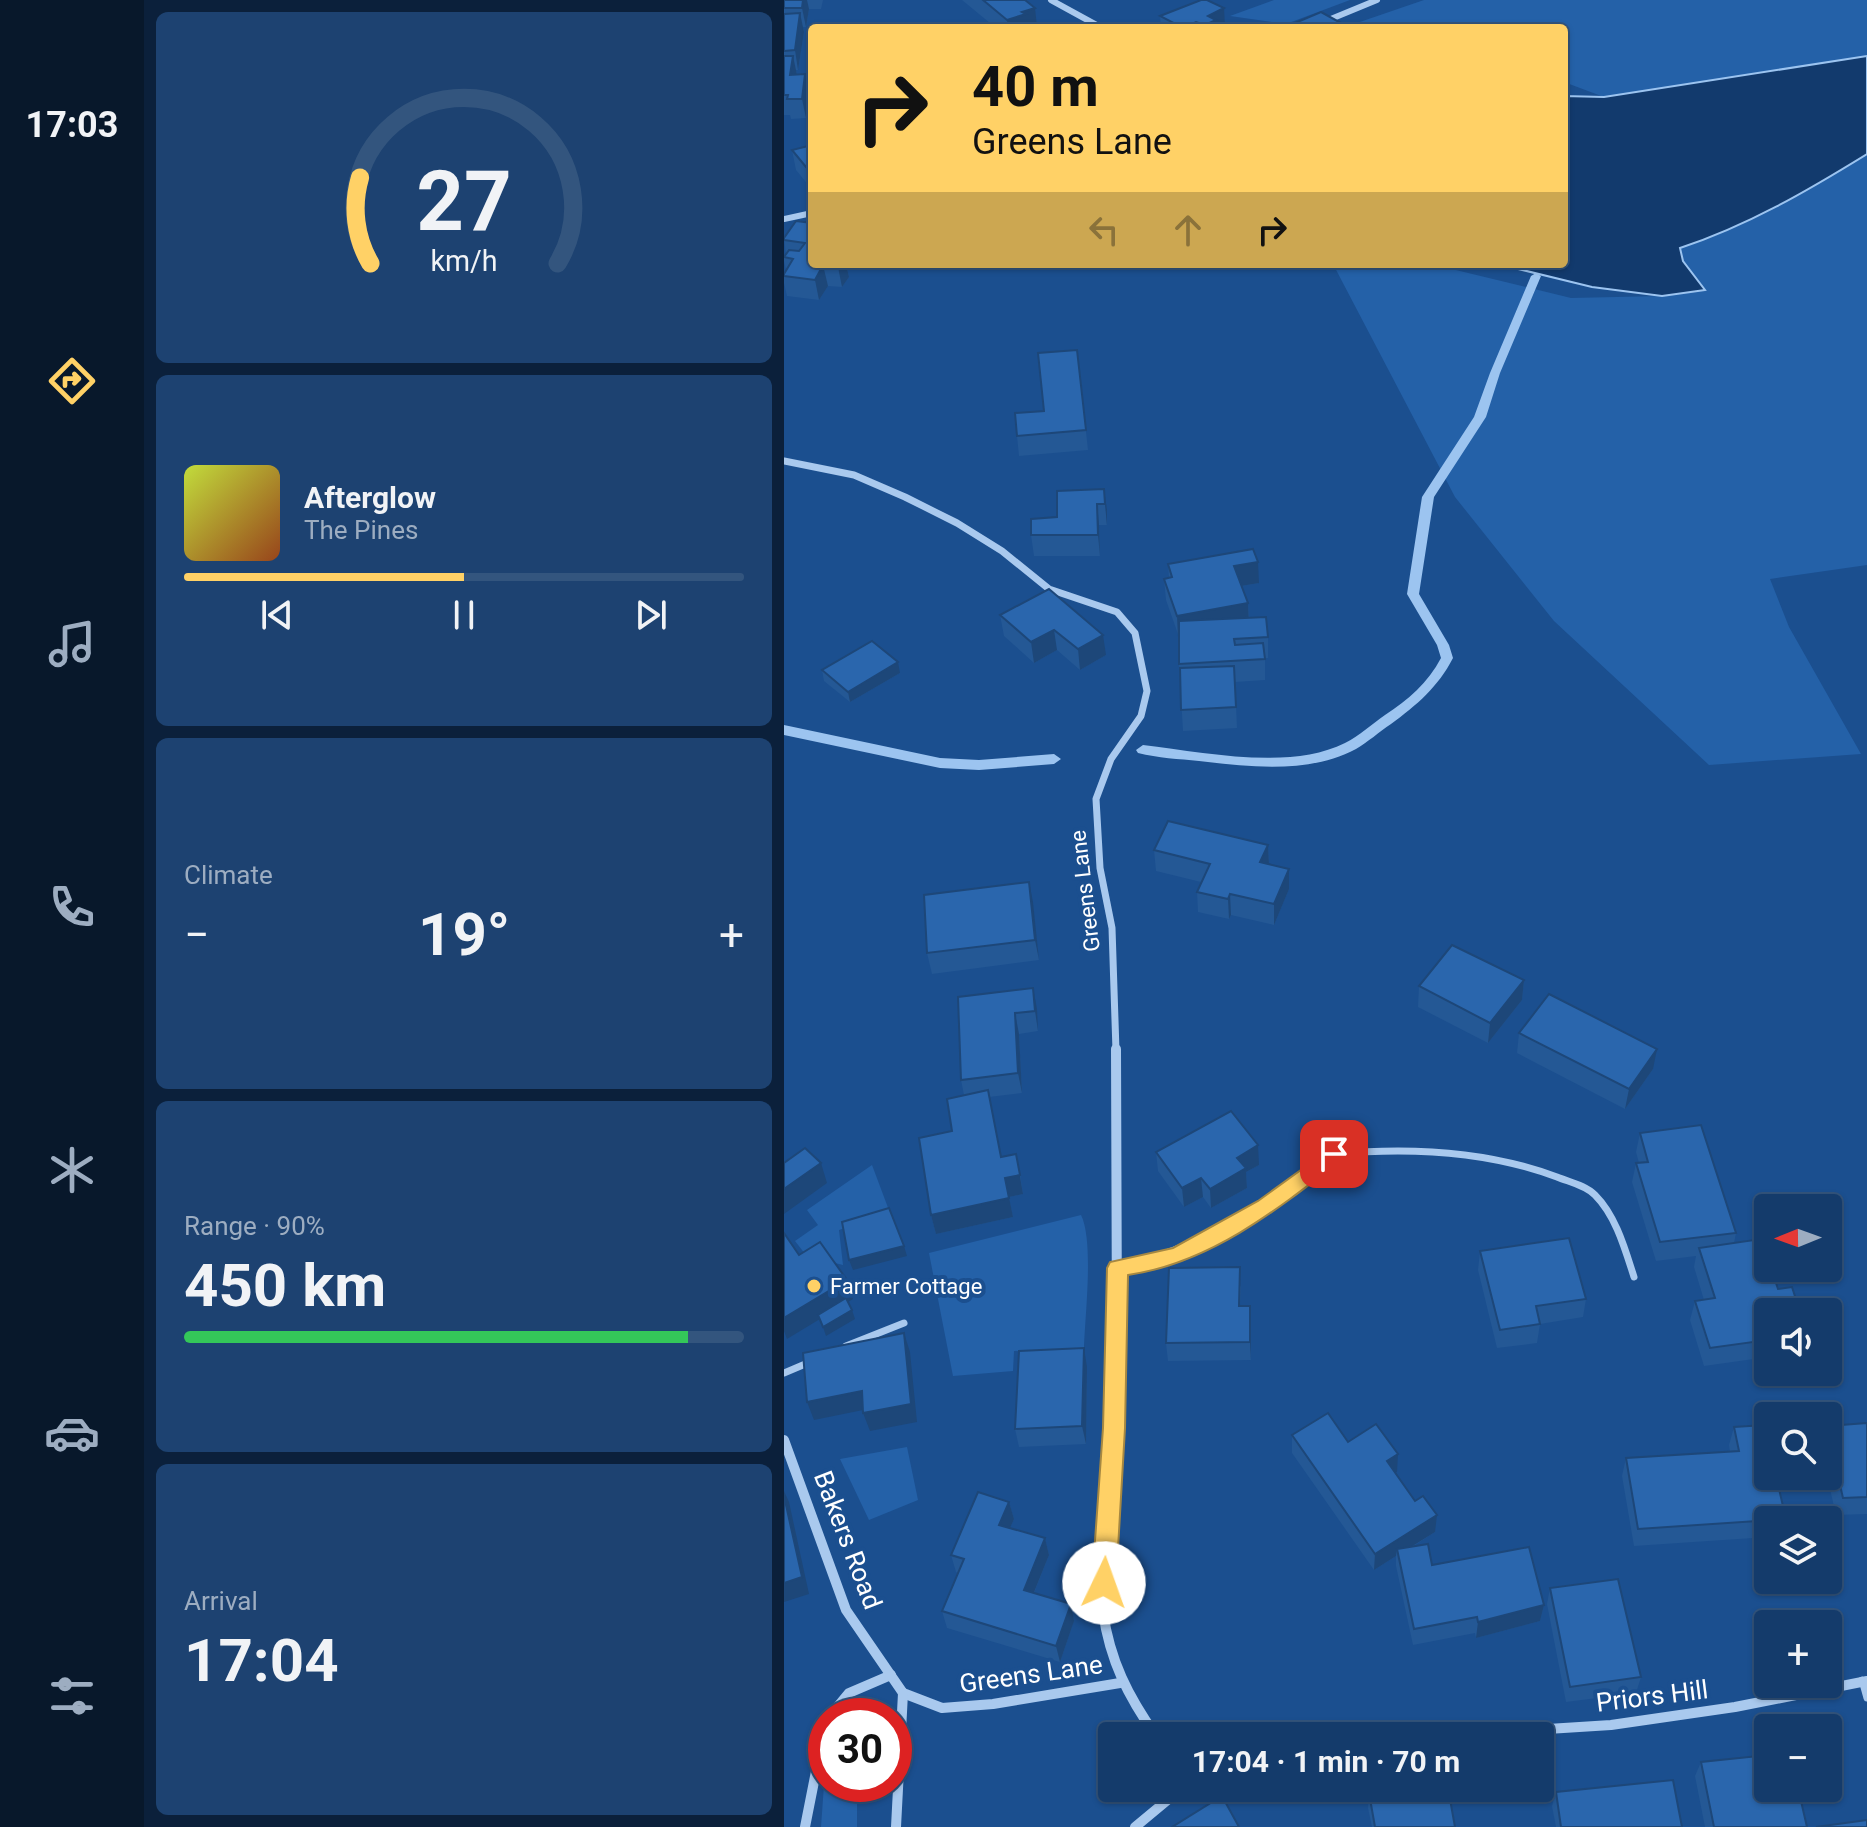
<!DOCTYPE html>
<meta charset="utf-8">
<style>
body{margin:0;font-family:Roboto,sans-serif;background:#1d4271;color:#f1f3f6;height:100vh;display:flex;flex-direction:column;font-size:30px;white-space:nowrap}
*{box-sizing:border-box;margin:0}
p{font-size:26px;color:#9dadc1}
.icon{flex:none;width:44px;height:44px;fill:none;stroke:currentColor;stroke-width:2;stroke-linecap:round;stroke-linejoin:round}
.map{position:relative;flex:1;overflow:hidden}
.sheet{display:flex;flex-direction:column;gap:12px;padding:12px;background:#0b203b;width:640px}
.sheet>*{flex:none}
.top-card{position:absolute;left:24px;top:24px;width:760px;height:244px;border-radius:8px;box-shadow:0 2px 6px #0004,0 0 0 2px #33557e;background:#ffd166;color:#111;overflow:hidden}
.needle{width:52px;rotate:269deg}
.buttons{position:absolute;left:970px;top:1194px;display:grid;gap:16px}
.buttons a{display:grid;place-items:center;width:88px;height:88px;border-radius:8px;background:#143b6b;box-shadow:0 2px 6px #0004,0 0 0 2px #33557e;font-size:40px}
.speed{position:absolute;left:24px;top:1698px;display:flex;gap:16px;font-size:40px;font-weight:700;text-align:center}
.speed>*{display:grid;place-content:center;width:104px;height:104px;border-radius:50%;background:#143b6b;box-shadow:0 2px 6px #0004,0 0 0 2px #33557e;line-height:1}
.speed .limit{border:12px solid #d22;background:#fff;color:#111}
.pin{position:absolute;display:grid;place-items:center;width:68px;height:68px;color:#fff;margin:-34px;border-radius:16px;box-shadow:0 4px 12px #0006}
.me{position:absolute;width:88px;margin:-44px;rotate:3deg;stroke-linejoin:round;filter:drop-shadow(0 0 6px #0008)}
.turn{display:flex;align-items:center;gap:28px;height:168px;padding:0 32px;font-size:36px}
.turn .icon{width:104px;height:104px;stroke-width:2.5}
.turn b{display:block;font-size:56px;line-height:68px}
.lanes{display:flex;align-items:center;height:76px;padding:0 32px;background:#0003;justify-content:center;gap:40px;direction:ltr}
.lanes .off{opacity:.35}
.big{font-size:60px;font-weight:700;line-height:1.1}
.sheet .widget{flex:1;display:flex;flex-direction:column;justify-content:center;gap:12px;min-width:0;padding:0 28px;border-radius:12px;background:#1d4271}
.sheet .dial{align-items:center;gap:0}
.dial svg{height:208px;overflow:visible;fill:none;stroke:#33557e;stroke-width:7;stroke-linecap:round;text-anchor:middle}
.dial text{fill:#f1f3f6;stroke:none}
.song{display:flex;align-items:center;gap:24px}
.cover{width:96px;height:96px;border-radius:12px;background:linear-gradient(135deg,hsl(70 70% 55%),hsl(20 70% 35%))}
.played{height:8px;border-radius:4px;background:linear-gradient(90deg,#ffd166 50%,#33557e 50%)}
.keys{display:flex;justify-content:space-around;direction:ltr}
.heat{display:flex;justify-content:space-between;align-items:center;font-size:44px;direction:ltr}
.charge{height:12px;border-radius:6px;background:linear-gradient(90deg,#34c759 90%,#33557e 0)}
.trip{position:absolute;left:314px;top:1722px;width:456px;height:80px;border-radius:8px;background:#143b6b;box-shadow:0 2px 6px #0004,0 0 0 2px #33557e;font-weight:700;line-height:80px;text-align:center}
main{display:flex;flex:1;min-height:0}
.menu{display:flex;flex-direction:column;width:144px;justify-content:space-around;align-items:center;background:#08182b;color:#9dadc1}
.menu .icon{width:56px;height:56px}
.menu .on{color:#ffd166}
.menu b{font-size:36px;color:#f1f3f6}
.map>svg:first-child{display:block}
.green{fill:#2461a8}
.water{fill:#123a6d;stroke:#9cc4f0;stroke-width:2}
.lines{fill:none;stroke-linecap:round;stroke-linejoin:round}
.stream{fill:#9cc4f0;fill-rule:evenodd}
.lane{stroke:#a9c9ee;stroke-width:7}
.street-far2{stroke:#a9c9ee;stroke-width:6}
.street-far1{stroke:#a9c9ee;stroke-width:7}
.street{stroke:#a9c9ee;stroke-width:10}
.wall{fill:#245895}
.shaded-wall{fill:#1d4779}
.building{fill:#2a66ad;stroke:#1d4779;stroke-width:2}
.route{fill:#ffd166;stroke:#a68842;stroke-width:2}
.poi-dot{fill:#ffd166;stroke:#1b4f8f;stroke-width:3}
.labels{text-anchor:middle;dominant-baseline:central;stroke-width:8;stroke-linejoin:round;paint-order:stroke}
.street-label{font-size:22px;fill:#fff;stroke:#1b4f8f}
.poi-label{font-size:22px;fill:#fff;stroke:#1b4f8f;text-anchor:start}
.near-street-label{font-size:26px;fill:#fff;stroke:#1b4f8f}
</style>
<main>
<nav class="menu">
<b>17:03</b>
<svg class="icon on" aria-label="directions" viewBox="0 0 24 24"><path d="M12 3l9 9-9 9-9-9zM9 14v-3h6M13 9l2 2-2 2"/></svg>
<svg class="icon" aria-label="music" viewBox="0 0 24 24"><path d="M9 18V5l10-2v13"/><circle cx="6" cy="18" r="3"/><circle cx="16" cy="16" r="3"/></svg>
<svg class="icon" aria-label="phone" viewBox="0 0 24 24"><path d="M5 4h4l2 5-3 2q2 4 5 5l2-3 5 2v4C11 20 4 13 5 4z"/></svg>
<svg class="icon" aria-label="climate" viewBox="0 0 24 24"><path d="M12 3v18M4 7l16 10M4 17L20 7"/></svg>
<svg class="icon" aria-label="car" viewBox="0 0 24 24"><path d="M5 17H2v-5l4-1 3-4h7l3 4 3 1v5h-3M9 17h6M6 11h13"/><circle cx="7" cy="17" r="2"/><circle cx="17" cy="17" r="2"/></svg>
<svg class="icon" aria-label="filters" viewBox="0 0 24 24"><path d="M4 7h16M4 17h16"/><circle cx="9" cy="7" r="2"/><circle cx="15" cy="17" r="2"/></svg>
</nav>
<section class="sheet">
<div class="widget dial"><svg viewBox="0 0 100 80">
<path d="M14 69A42 42 0 1 1 86 69"/>
<path d="M14 69A42 42 0 0 1 10 36" stroke="#ffd166"/>
<text x="50" y="56" font-size="32" font-weight="700">27</text>
<text x="50" y="72" font-size="11">km/h</text>
</svg></div>
<div class="widget">
<div class="song"><i class="cover"></i><div><b>Afterglow</b><p>The Pines</p></div></div>
<div class="played"></div>
<div class="keys"><svg class="icon" aria-label="previous" viewBox="0 0 24 24"><path d="M18 5L8 12l10 7zM5 5v14"/></svg><svg class="icon" aria-label="pause" viewBox="0 0 24 24"><path d="M8 5v14M16 5v14"/></svg><svg class="icon" aria-label="next" viewBox="0 0 24 24"><path d="M6 5l10 7-10 7zM19 5v14"/></svg></div>
</div>
<div class="widget"><p>Climate</p>
<div class="heat"><a>−</a><b class="big">19°</b><a>+</a></div>
</div>
<div class="widget"><p>Range · 90%</p><b class="big">450 km</b><div class="charge"></div></div>
<div class="widget"><p>Arrival</p><b class="big">17:04</b></div>
</section>
<div class="map">
<svg width="1083" height="1827" viewBox="0 0 1083 1827">
<rect width="100%" height="100%" fill="#1b4f8f"/>
<!-- green -->
<g class="green">
<polygon points="490,0 566,0 502,24 446,16"/>
<polygon points="640,0 1083,0 1083,56 820,97 780,82 780,28 577,28 570,24"/>
<path d="M1083,154V565L986,579L1005,627L1077,754L925,765L770,621L671,497L549,264H647L787,298L878,296L920,290L898,261L896,248C963,227 1023,191 1083,154Z"/>
<polygon points="88,1165 106,1213 55,1230 59,1265 51,1263 39,1253 25,1259 11,1241 34,1225 23,1210"/>
<path d="M297,1215C310,1241 301,1316 300,1348L230,1351L229,1371L169,1376L145,1253Z"/>
<polygon points="123,1447 134,1500 85,1520 56,1459"/>
<polygon points="42,1757 42,1784 73,1784 73,1827 37,1827"/>
</g>
<!-- water -->
<path class="water" d="M1083,56V154C1023,191 963,226 896,248L899,261L921,290L878,296L808,287L714,264H780V96L820,97Z"/>
<g class="lines">
<!-- stream -->
<g class="stream">
<path d="M752,273L757,276L716,373L702,417L650,497L635,594L665,645L669,658C654,687 633,705 607,724C595,732 584,742 572,749C525,774 466,767 415,761C395,759 374,758 354,753L352,750L359,745C419,752 505,771 561,743C575,736 588,724 601,715C624,700 644,683 657,658L653,645L623,594L638,497L690,417L706,373L747,276Z"/>
<polygon points="0,725 156,758 195,760 270,754 277,759 270,764 195,770 156,768 0,735"/>
</g>
<!-- lane -->
<g class="lane">
<path d="M550,1154C625,1147 701,1150 773,1177C785,1182 801,1185 811,1195C832,1216 841,1249 850,1277"/>
<polyline points="62,1346 120,1323"/>
<polyline points="0,1373 26,1362"/>
<polyline points="1078,1680 1083,1698"/>
</g>
<!-- street-far2 -->
<g class="street-far2">
<polyline points="267,0 318,28"/>
<polyline points="525,28 593,0"/>
<polyline points="0,219 28,213"/>
</g>
<!-- street-far1 -->
<polyline class="street-far1" points="0,461 70,475 121,497 173,523 218,551 265,589 333,612 351,633 363,691 357,716 327,759 312,799 316,868 328,928 332,1051"/>
<!-- street -->
<g class="street">
<path d="M332,1049L333,1335L319,1612C326,1661 344,1696 372,1736"/>
<path d="M333,1268C418,1252 482,1205 550,1154"/>
<polyline points="0,1440 62,1610 119,1693"/>
<polyline points="119,1693 158,1708 209,1704 336,1683"/>
<polyline points="46,1716 65,1693 107,1675"/>
<polyline points="656,1736 827,1725 951,1707 1083,1681"/>
<polyline points="21,1827 42,1721"/>
<polyline points="112,1827 119,1693"/>
<polyline points="351,1827 398,1788"/>
</g>
</g>
<!-- wall -->
<g class="wall">
<polygon points="0,0 39,0 37,9 25,9 22,27 19,27 20,32 14,70 12,70 13,75 25,94 22,118 7,119 6,115 0,115"/>
<polygon points="178,0 241,0 253,27 212,28"/>
<polygon points="376,16 441,27 438,28 377,28"/>
<polygon points="28,145 28,186 26,187 12,170 8,150"/>
<polygon points="12,221 28,264 77,264 74,268 63,267 65,277 58,287 44,286 35,300 3,296 0,283 0,274 2,270 0,261 0,257 2,255 0,238"/>
<polygon points="293,350 304,450 235,456 233,436 260,411"/>
<polygon points="320,489 323,525 315,525 316,556 250,556 247,535 273,517"/>
<polygon points="384,564 475,583 458,586 464,603 465,617 484,637 484,658 481,658 481,680 451,682 453,728 399,731 395,664 395,637 382,600 380,579 385,578"/>
<polygon points="265,589 322,655 296,670 273,650 250,663 220,636 216,615"/>
<polygon points="38,670 116,673 66,702 40,681"/>
<polygon points="484,845 485,864 505,889 490,925 447,915 445,919 414,912 413,892 417,882 372,871 370,850"/>
<polygon points="245,882 255,960 148,974 143,953"/>
<polygon points="740,980 738,1000 704,1043 634,1007 635,986"/>
<polygon points="249,988 254,1031 235,1034 238,1093 205,1097 217,1157 236,1174 239,1194 225,1197 229,1217 152,1234 147,1215 180,1095 177,1080"/>
<polygon points="735,1033 869,1069 841,1109 733,1053"/>
<polygon points="856,1133 952,1233 950,1243 984,1312 984,1357 920,1366 906,1320 911,1301 920,1300 910,1267 912,1256 872,1261 848,1182 852,1163 855,1163 852,1152"/>
<polygon points="372,1152 475,1165 462,1172 463,1188 427,1208 419,1197 400,1207 374,1171"/>
<polygon points="696,1251 802,1299 799,1317 756,1324 753,1343 713,1348 694,1270"/>
<polygon points="457,1286 456,1306 466,1306 467,1360 384,1361 382,1343"/>
<polygon points="303,1367 302,1444 235,1447 231,1429"/>
<polygon points="1083,1423 1083,1514 1052,1515 1043,1476 1044,1476 1044,1426"/>
<polygon points="950,1427 1001,1520 984,1520 984,1537 850,1546 838,1476 842,1458 946,1452 945,1445"/>
<polygon points="508,1435 564,1442 613,1472 611,1473 651,1532 628,1547 648,1565 760,1605 756,1621 692,1638 691,1633 629,1645 612,1566 612,1556 590,1570 508,1453"/>
<polygon points="225,1502 230,1519 226,1528 261,1538 265,1555 250,1593 287,1604 290,1621 276,1662 163,1628 158,1611 174,1573 172,1572 167,1555"/>
<polygon points="766,1588 857,1677 852,1693 782,1702 763,1604"/>
<polygon points="917,1762 1023,1827 921,1827 911,1776"/>
<polygon points="772,1792 898,1827 772,1827 768,1806"/>
<polygon points="585,1793 671,1827 588,1827 584,1808"/>
</g>
<!-- shaded-wall -->
<g class="shaded-wall">
<polygon points="19,0 23,0 25,9 22,27 18,8"/>
<polygon points="251,8 253,27 224,28 223,20 238,12"/>
<polygon points="440,8 441,27 438,28 421,28 424,16"/>
<polygon points="16,13 20,32 14,70 11,50"/>
<polygon points="412,22 413,28 400,28"/>
<polygon points="9,56 13,75 6,75"/>
<polygon points="21,74 25,94 22,118 18,99"/>
<polygon points="28,165 28,186 26,187 22,167"/>
<polygon points="56,264 62,264 65,277 58,287 54,267"/>
<polygon points="39,265 44,286 35,300 31,280"/>
<polygon points="320,489 323,510 323,525 321,504"/>
<polygon points="313,504 315,525 316,556 314,535"/>
<polygon points="474,562 475,583 451,587 450,566"/>
<polygon points="464,603 465,624 394,637 393,616"/>
<polygon points="270,630 273,650 250,663 247,642"/>
<polygon points="319,635 322,655 296,670 294,649"/>
<polygon points="114,662 116,673 66,702 64,692"/>
<polygon points="484,845 485,865 476,862"/>
<polygon points="505,869 505,889 490,925 490,904"/>
<polygon points="245,882 249,902 255,960 251,940"/>
<polygon points="446,894 447,915 445,919 444,899"/>
<polygon points="740,980 738,1000 704,1043 706,1023"/>
<polygon points="249,988 253,1009 254,1031 251,1011"/>
<polygon points="231,1013 235,1034 238,1093 234,1073"/>
<polygon points="873,1049 869,1069 841,1109 845,1089"/>
<polygon points="474,1145 475,1165 462,1172 463,1188 427,1208 426,1189 453,1158"/>
<polygon points="232,1154 239,1194 225,1197 229,1217 152,1234 147,1215 221,1178"/>
<polygon points="37,1163 43,1183 0,1214 0,1189"/>
<polygon points="417,1178 419,1197 400,1207 398,1188"/>
<polygon points="120,1246 123,1256 69,1270 65,1260"/>
<polygon points="63,1280 69,1299 3,1339 0,1331 0,1318"/>
<polygon points="466,1306 467,1324 467,1360 466,1342"/>
<polygon points="68,1310 71,1319 42,1336 39,1327"/>
<polygon points="120,1333 126,1352 133,1422 86,1431 79,1413"/>
<polygon points="300,1348 303,1367 302,1444 298,1426"/>
<polygon points="78,1391 84,1409 30,1420 23,1402"/>
<polygon points="614,1454 613,1472 602,1479 603,1461"/>
<polygon points="0,1491 5,1502 25,1594 0,1602"/>
<polygon points="225,1502 230,1519 220,1542 215,1525"/>
<polygon points="653,1515 651,1532 614,1555 613,1549 612,1556 590,1570 591,1554"/>
<polygon points="261,1538 265,1555 244,1607 240,1590"/>
<polygon points="287,1604 290,1621 276,1662 272,1646"/>
<polygon points="760,1605 756,1621 692,1638 694,1622"/>
</g>
<!-- building -->
<g class="building">
<polygon points="0,0 19,0 18,8 0,8"/>
<polygon points="199,0 241,0 251,8 238,12 242,14 223,20"/>
<polygon points="417,0 423,0 440,8 424,16 432,20 421,25 412,22 399,28 376,16"/>
<polygon points="537,12 566,28 519,28 511,23"/>
<polygon points="16,13 11,50 0,51 0,14"/>
<polygon points="0,56 9,56 6,75 21,74 18,99 3,99 4,95 0,95"/>
<polygon points="28,145 28,165 22,167 8,150"/>
<polygon points="12,221 28,223 28,264 56,264 54,267 39,265 31,280 0,276 0,274 9,259 0,257 5,250 15,251 21,243 0,240 0,238"/>
<polygon points="293,350 302,430 233,436 231,413 260,411 254,353"/>
<polygon points="320,489 321,504 313,504 314,535 247,535 247,519 273,517 273,491"/>
<polygon points="469,549 474,562 450,566 464,603 393,616 380,579 388,577 384,564"/>
<polygon points="265,589 319,635 294,649 270,630 247,642 216,615"/>
<polygon points="482,617 484,637 450,639 451,645 479,643 481,659 395,664 395,621"/>
<polygon points="88,641 114,662 64,692 38,670"/>
<polygon points="450,666 452,707 397,710 396,668"/>
<polygon points="384,821 484,845 476,862 505,869 490,904 446,894 444,899 413,892 426,864 370,850"/>
<polygon points="245,882 251,940 143,953 140,895"/>
<polygon points="668,945 740,980 706,1023 635,986"/>
<polygon points="249,988 251,1011 231,1013 234,1073 177,1080 174,997"/>
<polygon points="765,994 873,1049 845,1089 735,1033"/>
<polygon points="204,1090 217,1157 232,1154 236,1175 221,1178 225,1198 147,1215 135,1138 168,1131 163,1099"/>
<polygon points="447,1111 474,1145 453,1158 462,1168 426,1189 417,1178 398,1188 372,1152"/>
<polygon points="917,1125 952,1233 876,1242 852,1163 864,1162 856,1133"/>
<polygon points="21,1148 37,1163 0,1189 0,1163"/>
<polygon points="105,1208 120,1246 65,1260 58,1222"/>
<polygon points="0,1233 15,1255 36,1242 63,1280 0,1318"/>
<polygon points="785,1238 802,1299 752,1306 756,1324 716,1330 696,1251"/>
<polygon points="977,1239 984,1260 984,1268 987,1268 994,1289 1008,1287 1016,1312 984,1312 984,1340 926,1348 911,1301 931,1298 915,1248"/>
<polygon points="456,1267 455,1306 466,1306 466,1342 382,1343 385,1268"/>
<polygon points="62,1298 68,1310 39,1327 34,1315"/>
<polygon points="120,1333 127,1404 79,1413 78,1391 23,1402 19,1353"/>
<polygon points="300,1348 298,1426 231,1429 235,1351"/>
<polygon points="544,1413 564,1442 592,1424 614,1454 603,1461 631,1501 639,1496 653,1515 591,1554 508,1435"/>
<polygon points="1083,1423 1083,1497 1059,1498 1044,1433 1044,1426"/>
<polygon points="981,1425 984,1440 984,1476 992,1476 1002,1519 854,1529 842,1458 955,1451 950,1427"/>
<polygon points="194,1492 225,1502 215,1525 261,1538 240,1590 287,1604 272,1646 158,1611 180,1559 167,1555"/>
<polygon points="0,1496 18,1577 0,1583"/>
<polygon points="644,1544 648,1565 745,1547 760,1605 694,1622 693,1617 630,1629 613,1549"/>
<polygon points="834,1579 857,1677 786,1687 766,1588"/>
<polygon points="984,1755 984,1788 1014,1788 1023,1827 930,1827 917,1762"/>
<polygon points="889,1780 898,1827 777,1827 772,1792"/>
<polygon points="617,1788 664,1788 671,1827 591,1827 585,1793"/>
<polygon points="438,1796 455,1827 388,1827"/>
<polygon points="1083,1820 1083,1827 1032,1827"/>
</g>
<!-- route -->
<path class="route" d="M550,1146L557,1148L560,1154L557,1160C493,1210 426,1263 344,1275L341,1428L332,1583L328,1591L320,1594L312,1591L308,1583L319,1428L323,1268L326,1262L389,1248L474,1201Z"/>
<!-- markers -->
<circle class="poi-dot" cx="30" cy="1286" r="8"/>
<g class="labels">
<!-- street labels -->
<g class="street-label">
<text transform="translate(301 891) rotate(-97)">Greens Lane</text>
</g>
<!-- poi labels -->
<g class="poi-label">
<text x="46" y="1286">Farmer Cottage</text>
</g>
<!-- near-street labels -->
<g class="near-street-label">
<text transform="translate(64 1540) rotate(69)">Bakers Road</text>
<text transform="translate(247 1674) rotate(-8)">Greens Lane</text>
<text transform="translate(868 1696) rotate(-7)">Priors Hill</text>
</g>
</g>
</svg>
<div class="buttons">
<a><svg class="needle" viewBox="-14 -14 28 28"><path d="M0-13l5 13h-10z" fill="#e53935"/><path d="M0 13l5-13h-10z" fill="#9dadc1"/></svg></a>
<a><svg class="icon" aria-label="sound" viewBox="0 0 24 24"><path d="M4 9h4l5-4v14l-5-4H4zM17 9q2 3 0 6"/></svg></a>
<a><svg class="icon" aria-label="search" viewBox="0 0 24 24"><circle cx="10" cy="10" r="6"/><path d="M15 15l6 6"/></svg></a>
<a><svg class="icon" aria-label="layers" viewBox="0 0 24 24"><path d="M12 4l9 5-9 5-9-5zM3 14l9 5 9-5"/></svg></a>
<a>+</a>
<a>−</a>
</div>
<div class="speed"><div class="limit">30</div></div>
<div class="pin" style="left:550px;top:1154px;background:#d93025"><svg class="icon" aria-label="arrive" viewBox="0 0 24 24"><path d="M6 21V4h12l-3 4 3 4H6"/></svg></div>
<svg class="me" style="left:320px;top:1583px" viewBox="-20 -20 40 40"><circle r="19" fill="#fff"/><path d="M0-13L10 11 0 6-10 11z" fill="#ffd166"/></svg>
<div class="trip">17:04 · 1 min · 70 m</div>
<div class="top-card">
<div class="turn"><svg class="icon" aria-label="right" viewBox="0 0 24 24"><path d="M7 20v-9h11M14 6l5 5-5 5"/></svg><div><b>40 m</b>Greens Lane</div></div>
<div class="lanes"><svg class="icon off" aria-label="left" viewBox="0 0 24 24"><path d="M17 20v-9H6M10 6l-5 5 5 5"/></svg><svg class="icon off" aria-label="ahead" viewBox="0 0 24 24"><path d="M12 20V5M6 11l6-6 6 6"/></svg><svg class="icon" aria-label="right" viewBox="0 0 24 24"><path d="M7 20v-9h11M14 6l5 5-5 5"/></svg></div>
</div>
</div>
</main>
